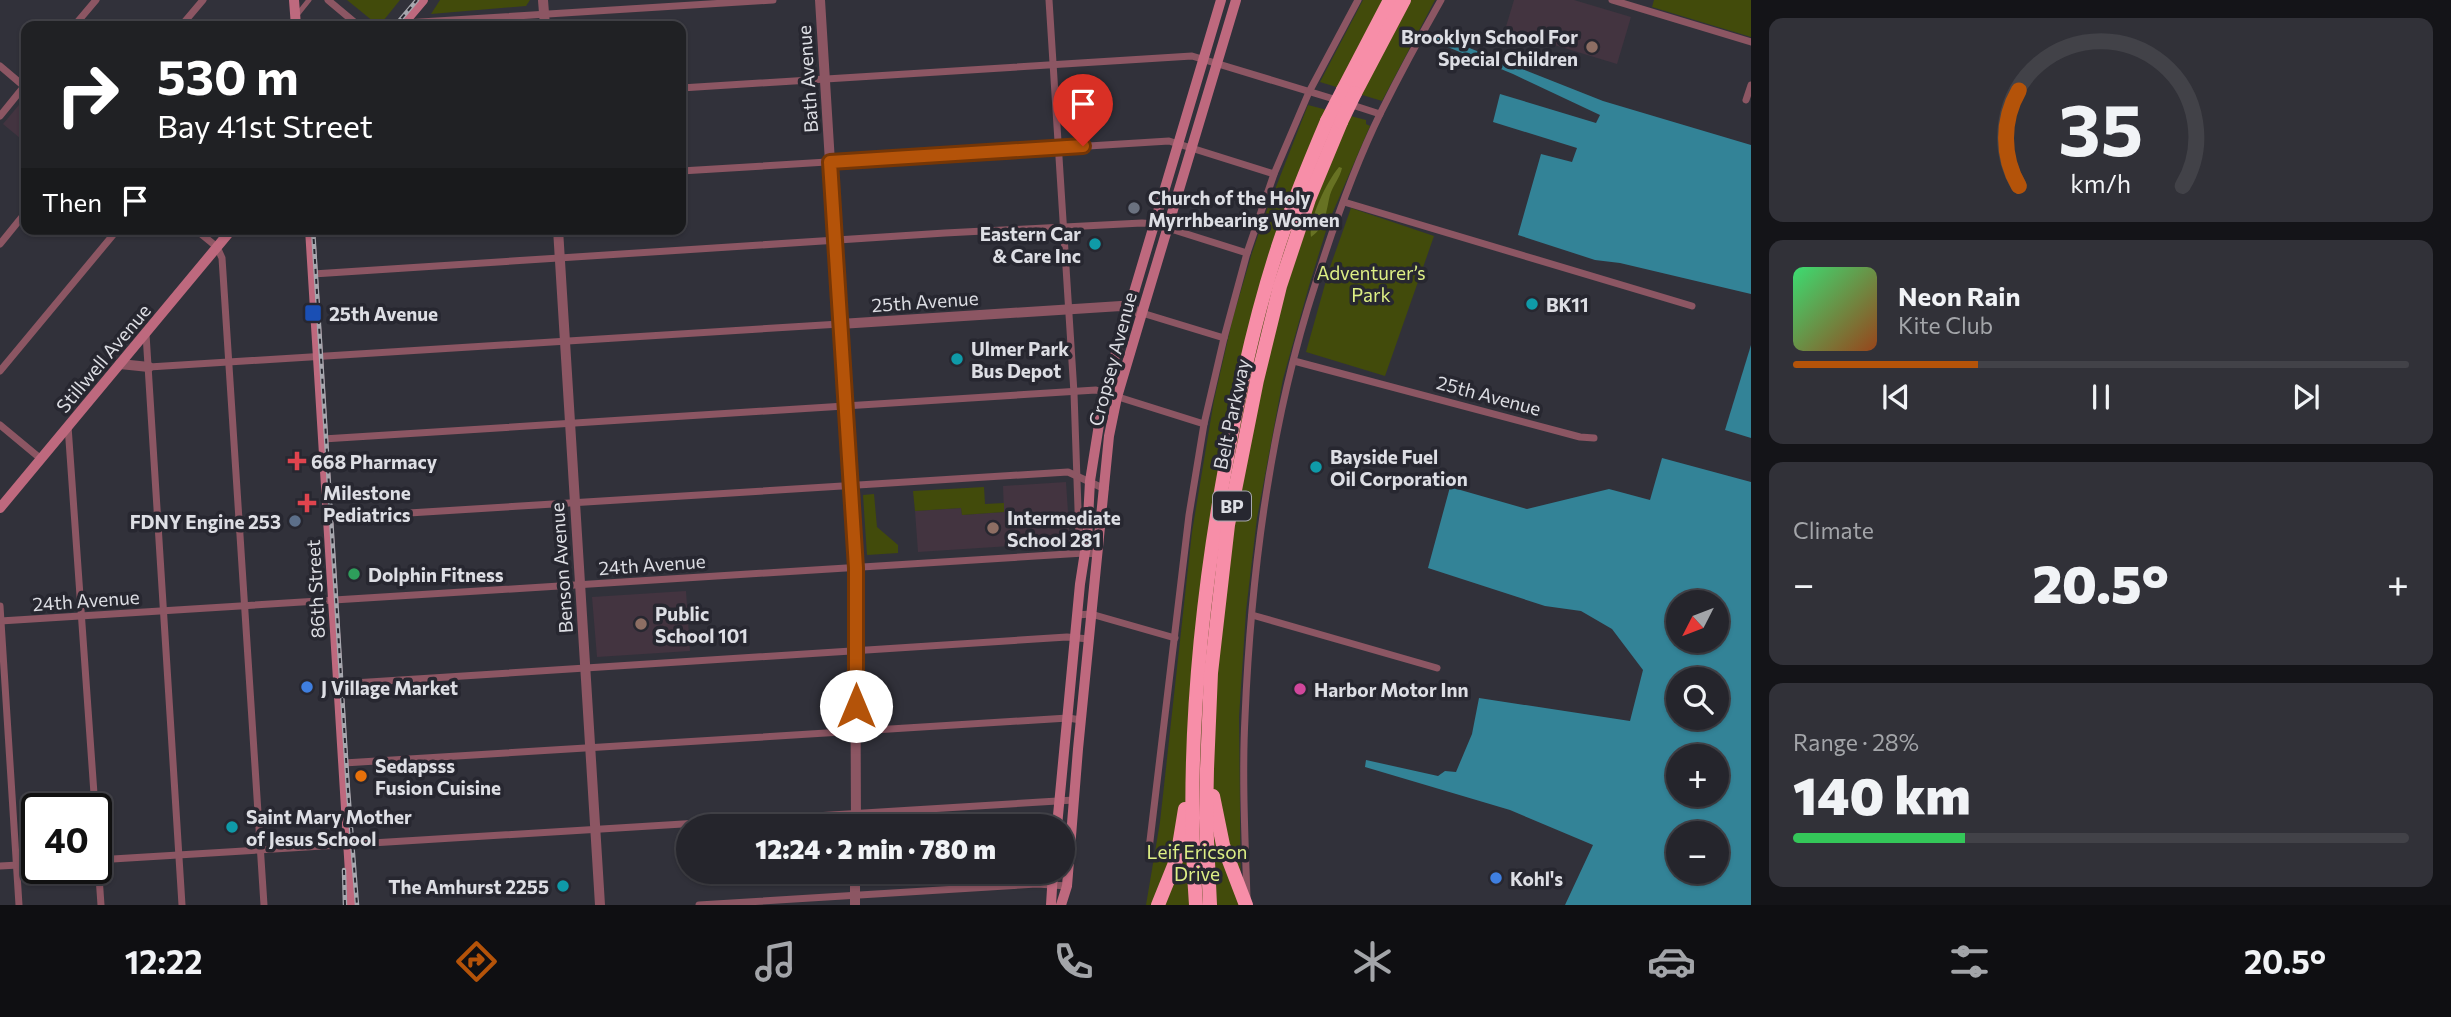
<!DOCTYPE html>
<meta charset="utf-8">
<style>
body{margin:0;font-family:Commissioner,sans-serif;background:#313138;color:#f1f3f6;height:100vh;display:flex;flex-direction:column;font-size:26px;white-space:nowrap}
*{box-sizing:border-box;margin:0}
p{font-size:23px;color:#a3a5a9}
.icon{flex:none;width:38px;height:38px;fill:none;stroke:currentColor;stroke-width:2;stroke-linecap:round;stroke-linejoin:round}
.map{position:relative;flex:1;overflow:hidden}
.panel{display:flex;flex-direction:column;gap:18px;padding:18px;background:#141418;width:700px}
.panel>*{flex:none}
.guide{position:absolute;left:21px;top:21px;width:665px;height:214px;border-radius:14px;box-shadow:0 2px 5px #0004,0 0 0 2px #424248;background:#202124;color:#fff;overflow:hidden}
.needle{width:46px;rotate:228deg}
.controls{position:absolute;left:1666px;top:590px;display:grid;gap:14px}
.controls a{display:grid;place-items:center;width:63px;height:63px;border-radius:50%;background:#25252c;box-shadow:0 2px 5px #0004,0 0 0 2px #424248;font-size:35px}
.speed{position:absolute;left:21px;top:793px;display:flex;gap:14px;font-size:35px;font-weight:700;text-align:center}
.speed>*{display:grid;place-content:center;width:91px;height:91px;border-radius:50%;background:#25252c;box-shadow:0 2px 5px #0004,0 0 0 2px #424248;line-height:1}
.speed .limit{border:4px solid #111;border-radius:10px;background:#fff;color:#111}
.pin{position:absolute;display:grid;place-items:center;width:60px;height:60px;color:#fff;margin:-72px -30px;border-radius:50% 50% 50% 0;rotate:-45deg;box-shadow:0 0 7px #0007}
.pin .icon{rotate:45deg}
.me{position:absolute;width:77px;margin:-38px;rotate:0deg;stroke-linejoin:round;filter:drop-shadow(0 0 5px #0008)}
.turn{display:flex;align-items:center;gap:24px;height:147px;padding:0 21px;font-size:32px}
.turn .icon{width:91px;height:91px;stroke-width:2.5}
.turn b{display:block;font-size:49px;line-height:60px}
.then{display:flex;align-items:center;height:66px;padding:0 21px;background:#0003;gap:14px;font-size:26px}
.big{font-size:52px;font-weight:800;line-height:1.1}
.panel .widget{flex:1;display:flex;flex-direction:column;justify-content:center;gap:10px;min-width:0;padding:0 24px;border-radius:14px;background:#313138}
.panel .dial{align-items:center;gap:0}
.dial svg{height:182px;overflow:visible;fill:none;stroke:#424248;stroke-width:7;stroke-linecap:round;text-anchor:middle}
.dial text{fill:#f1f3f6;stroke:none}
.song{display:flex;align-items:center;gap:21px}
.cover{width:84px;height:84px;border-radius:10px;background:linear-gradient(135deg,hsl(140 70% 55%),hsl(20 70% 35%))}
.played{height:7px;border-radius:4px;background:linear-gradient(90deg,#b45309 30%,#424248 30%)}
.keys{display:flex;justify-content:space-around;direction:ltr}
.heat{display:flex;justify-content:space-between;align-items:center;font-size:38px;direction:ltr}
.charge{height:10px;border-radius:5px;background:linear-gradient(90deg,#34c759 28%,#424248 0)}
.trip{position:absolute;left:676px;top:814px;width:399px;height:70px;border-radius:35px;background:#25252c;box-shadow:0 2px 5px #0004,0 0 0 2px #424248;font-weight:800;line-height:70px;text-align:center}
.menu{display:flex;height:112px;justify-content:space-around;align-items:center;background:#0f0f12;color:#a3a5a9}
.menu .icon{width:49px;height:49px}
.menu .active{color:#b45309}
.menu b{font-size:32px;color:#f1f3f6}
main{display:flex;flex:1;min-height:0}
.map>svg:first-child{display:block}
.education{fill:#433440}
.green{fill:#424b0b}
.forest{fill:#677223}
.water{fill:#338397;fill-rule:evenodd}
.lines{fill:none;stroke-linecap:round;stroke-linejoin:round}
.pedestrian{stroke:#8c5663;stroke-width:5}
.minor{stroke:#8c5663;stroke-width:7}
.tertiary{stroke:#8c5663;stroke-width:10}
.secondary{stroke:#be697e;stroke-width:10}
.motorway{stroke:#f78ea8;stroke-width:14}
.rail-casing{stroke:#a6a7ae;stroke-width:4.5}
.rail{stroke:#272730;stroke-width:2;stroke-dasharray:5;stroke-linecap:butt}
.motorway-bridge{stroke:#f78ea8;stroke-width:14}
.route-casing{stroke:#753606;stroke-width:18}
.route{stroke:#b45309;stroke-width:12}
.education-dot{fill:#8d6e63;stroke:#272730;stroke-width:2.5}
.worship-dot{fill:#6b7280;stroke:#272730;stroke-width:2.5}
.culture-dot{fill:#0f9aa8;stroke:#272730;stroke-width:2.5}
.transit-dot{fill:#1a4fb4;stroke:#272730;stroke-width:2.5}
.health-dot{fill:#e0444e;stroke:#272730;stroke-width:2.5}
.service-dot{fill:#5c6f8a;stroke:#272730;stroke-width:2.5}
.leisure-dot{fill:#2e9e5b;stroke:#272730;stroke-width:2.5}
.shop-dot{fill:#3f7fe0;stroke:#272730;stroke-width:2.5}
.hotel-dot{fill:#d1479c;stroke:#272730;stroke-width:2.5}
.food-dot{fill:#e8710a;stroke:#272730;stroke-width:2.5}
.labels{text-anchor:middle;dominant-baseline:central;stroke-width:7;stroke-linejoin:round;paint-order:stroke}
.shield{fill:#272730;stroke:#a6a7ae;stroke-width:2}
.shield-label{font-size:18px;font-weight:bold;fill:#dddee4}
.poi-label{font-size:19px;font-weight:bold;fill:#dddee4;stroke:#272730;text-anchor:start}
.street-label{font-size:19px;fill:#dddee4;stroke:#272730}
.park-label{font-size:19px;fill:#ddef85;stroke:#272730}
</style>
<main>
<div class="map">
<svg width="1751" height="905" viewBox="0 0 1751 905">
<rect width="100%" height="100%" fill="#31313a"/>
<!-- education -->
<g class="education">
<polygon points="1514,0 1574,0 1631,17 1617,64 1505,30"/>
<polygon points="24,99 26,101 26,143 3,124"/>
<polygon points="1066,482 1070,542 918,552 915,511 961,508 962,515 1004,512 1003,486"/>
<polygon points="686,591 690,651 597,657 592,597"/>
</g>
<!-- green -->
<g class="green">
<polygon points="347,0 400,0 379,26"/>
<polygon points="440,0 530,0 526,6 431,14"/>
<polygon points="1363,0 1435,0 1382,101 1320,82"/>
<polygon points="1654,0 1751,0 1751,37 1652,7"/>
<polygon points="1308,105 1366,120 1366,124 1370,126 1329,221 1309,286 1283,379 1257,518 1246,611 1239,717 1241,905 1146,905 1160,822 1192,532 1214,400 1232,321 1252,253 1265,215"/>
<polygon points="1351,208 1434,236 1385,376 1306,352 1329,270"/>
<polygon points="984,487 985,504 1004,503 1004,512 962,515 961,508 915,511 913,491"/>
<polygon points="874,494 877,527 898,545 898,553 867,555 863,495"/>
</g>
<!-- forest -->
<path class="forest" d="M1339,167L1342,168C1340,178 1333,185 1330,195C1326,211 1326,227 1311,237C1308,220 1327,181 1339,167Z"/>
<!-- water -->
<g class="water">
<polygon points="1434,34 1603,101 1751,145 1751,294 1620,263 1595,260 1518,235 1541,154 1572,162 1577,148 1493,122 1500,94 1596,123 1600,115 1513,74 1438,43"/>
<polygon points="1751,345 1751,438 1725,430"/>
<path d="M1662,458L1751,482V905H1565L1593,845L1510,810L1365,767L1366,760L1438,776L1445,771L1456,772L1472,734L1479,698L1630,721L1643,670L1612,629L1581,611L1545,606L1428,568L1450,487L1527,509L1609,489L1650,500ZM1717,602V640H1678V602ZM1717,679V718H1678V679ZM1717,756V794H1678V756ZM1717,833V872H1678V833Z"/>
</g>
<g class="lines">
<!-- pedestrian -->
<polyline class="pedestrian" points="297,15 309,0"/>
<!-- minor -->
<g class="minor">
<polyline points="328,0 359,26"/>
<polyline points="1049,0 1074,393 1079,538 1083,552"/>
<polyline points="1612,0 1751,42"/>
<polyline points="404,23 773,0"/>
<polyline points="74,26 96,0"/>
<polyline points="181,26 203,0"/>
<polyline points="0,66 26,88"/>
<polyline points="681,88 1192,56 1337,100"/>
<polyline points="1746,100 1751,85"/>
<polyline points="1349,104 1380,114"/>
<polyline points="0,116 26,84"/>
<polyline points="681,171 1169,141 1274,174"/>
<polyline points="1344,202 1692,306"/>
<polyline points="195,229 217,247 222,258 264,905"/>
<polyline points="0,244 26,212"/>
<polyline points="313,274 945,233 1142,223 1155,224 1247,253"/>
<polyline points="1142,313 1224,338"/>
<polyline points="146,334 182,905"/>
<polyline points="1294,361 1580,437 1594,438"/>
<polyline points="149,367 840,324"/>
<polyline points="0,371 118,229"/>
<polyline points="0,425 41,459"/>
<polyline points="68,426 95,808"/>
<polyline points="323,439 1096,390 1204,424"/>
<polyline points="328,518 1068,472 1105,489"/>
<polyline points="0,606 19,905"/>
<polyline points="1077,615 1091,614 1175,638"/>
<polyline points="1252,615 1437,668"/>
<polyline points="0,621 1084,553 1097,554"/>
<polyline points="338,684 1067,637 1089,639"/>
<polyline points="344,763 1068,718 1081,720"/>
<polyline points="96,833 101,905"/>
<polyline points="1149,849 1189,515 1204,424 1224,338 1247,253 1274,174 1309,92 1358,0"/>
<polyline points="96,860 1074,800"/>
<polyline points="0,866 37,864"/>
<path d="M1247,897C1245,838 1242,777 1245,717C1251,573 1270,423 1315,285C1333,227 1354,167 1381,112C1400,74 1420,37 1441,0"/>
<polyline points="699,905 1037,884 1067,886"/>
</g>
<!-- tertiary -->
<g class="tertiary">
<polyline points="543,0 545,26"/>
<polyline points="820,0 855,568 856,826"/>
<polyline points="558,229 600,905"/>
<polyline points="840,324 1121,306 1142,313"/>
<polyline points="120,364 149,367"/>
<polyline points="855,872 855,905"/>
</g>
<!-- secondary -->
<g class="secondary">
<polyline points="294,0 296,26"/>
<polyline points="401,26 423,0"/>
<polyline points="310,229 352,905"/>
<polyline points="0,508 232,229"/>
<polyline points="1057,826 1080,584 1087,539 1090,481 1104,393 1221,0"/>
<polyline points="1051,905 1053,872"/>
<polyline points="1061,905 1067,886 1078,749 1109,436 1117,397 1139,323 1236,0"/>
</g>
<!-- motorway -->
<g class="motorway">
<polyline points="1343,90 1390,0"/>
<polyline points="1355,93 1404,0"/>
<polyline points="1213,796 1223,845 1246,905"/>
<polyline points="1158,905 1177,858 1185,809"/>
<path d="M1196,905C1186,771 1197,636 1219,503C1234,416 1251,329 1279,244C1293,202 1310,161 1327,121"/>
<polyline points="1210,905 1206,818 1207,769 1211,673 1228,525 1257,380 1280,286 1309,199 1341,122"/>
</g>
<defs>
<g id="rail">
<polyline points="395,26 417,0"/>
<polyline points="313,229 348,790 357,905"/>
<polyline points="344,870 345,905"/>
</g>
</defs>
<!-- rail casing -->
<use href="#rail" class="rail-casing"/>
<!-- rail -->
<use href="#rail" class="rail"/>
<!-- motorway-bridge -->
<g class="motorway-bridge">
<polyline points="1327,121 1343,90"/>
<polyline points="1341,122 1355,93"/>
</g>
</g>
<g class="lines">
<defs>
<polyline id="route" points="856,706 856,568 830,162 1083,146"/>
</defs>
<!-- route casing -->
<use href="#route" class="route-casing"/>
<!-- route -->
<use href="#route" class="route"/>
</g>
<!-- markers -->
<g class="education-dot">
<circle cx="1592" cy="47" r="7"/>
<circle cx="993" cy="528" r="7"/>
<circle cx="641" cy="624" r="7"/>
</g>
<circle class="worship-dot" cx="1134" cy="208" r="7"/>
<g class="culture-dot">
<circle cx="1095" cy="244" r="7"/>
<circle cx="1532" cy="304" r="7"/>
<circle cx="957" cy="359" r="7"/>
<circle cx="1316" cy="467" r="7"/>
<circle cx="232" cy="827" r="7"/>
<circle cx="563" cy="886" r="7"/>
</g>
<rect class="transit-dot" x="304" y="304" width="18" height="18" rx="3.5"/>
<g class="health-dot">
<path d="M293.5 450.5h7v7h7v7h-7v7h-7v-7h-7v-7h7z"/>
<path d="M303.5 492.5h7v7h7v7h-7v7h-7v-7h-7v-7h7z"/>
</g>
<circle class="service-dot" cx="295" cy="521" r="7"/>
<circle class="leisure-dot" cx="354" cy="574" r="7"/>
<g class="shop-dot">
<circle cx="307" cy="687" r="7"/>
<circle cx="1496" cy="878" r="7"/>
</g>
<circle class="hotel-dot" cx="1300" cy="689" r="7"/>
<circle class="food-dot" cx="361" cy="776" r="7"/>
<g class="labels">
<!-- shield labels -->
<rect class="shield" x="1213" y="491.5" width="38" height="29" rx="5"/>
<g class="shield-label">
<text x="1232" y="506">BP</text>
</g>
<!-- poi labels -->
<g class="poi-label">
<text x="1578" y="36" text-anchor="end">Brooklyn School For<tspan x="1578" dy="22">Special Children</tspan></text>
<text x="1148" y="197">Church of the Holy<tspan x="1148" dy="22">Myrrhbearing Women</tspan></text>
<text x="1081" y="233" text-anchor="end">Eastern Car<tspan x="1081" dy="22">&amp; Care Inc</tspan></text>
<text x="1546" y="304">BK11</text>
<text x="329" y="313">25th Avenue</text>
<text x="971" y="348">Ulmer Park<tspan x="971" dy="22">Bus Depot</tspan></text>
<text x="1330" y="456">Bayside Fuel<tspan x="1330" dy="22">Oil Corporation</tspan></text>
<text x="311" y="461">668 Pharmacy</text>
<text x="323" y="492">Milestone<tspan x="323" dy="22">Pediatrics</tspan></text>
<text x="1007" y="517">Intermediate<tspan x="1007" dy="22">School 281</tspan></text>
<text x="281" y="521" text-anchor="end">FDNY Engine 253</text>
<text x="368" y="574">Dolphin Fitness</text>
<text x="655" y="613">Public<tspan x="655" dy="22">School 101</tspan></text>
<text x="321" y="687">J Village Market</text>
<text x="1314" y="689">Harbor Motor Inn</text>
<text x="375" y="765">Sedapsss<tspan x="375" dy="22">Fusion Cuisine</tspan></text>
<text x="246" y="816">Saint Mary Mother<tspan x="246" dy="22">of Jesus School</tspan></text>
<text x="1510" y="878">Kohl's</text>
<text x="549" y="886" text-anchor="end">The Amhurst 2255</text>
</g>
<!-- street labels -->
<g class="street-label">
<text transform="translate(807 79) rotate(-94)">Bath Avenue</text>
<text transform="translate(925 301) rotate(-4)">25th Avenue</text>
<text transform="translate(103 358) rotate(-50)">Stillwell Avenue</text>
<text transform="translate(1112 359) rotate(-75)">Cropsey Avenue</text>
<text transform="translate(1489 395) rotate(15)">25th Avenue</text>
<text transform="translate(1231 414) rotate(-78)">Belt Parkway</text>
<text transform="translate(652 564) rotate(-4)">24th Avenue</text>
<text transform="translate(561 568) rotate(-94)">Benson Avenue</text>
<text transform="translate(315 589) rotate(-93)">86th Street</text>
<text transform="translate(86 600) rotate(-4)">24th Avenue</text>
</g>
<!-- park labels -->
<g class="park-label">
<text x="1371" y="272">Adventurer’s<tspan x="1371" dy="22">Park</tspan></text>
<text x="1197" y="851">Leif Ericson<tspan x="1197" dy="22">Drive</tspan></text>
</g>
</g>
</svg>
<div class="controls">
<a><svg class="needle" viewBox="-14 -14 28 28"><path d="M0-13l5 13h-10z" fill="#e53935"/><path d="M0 13l5-13h-10z" fill="#a3a5a9"/></svg></a>
<a><svg class="icon" aria-label="search" viewBox="0 0 24 24"><circle cx="10" cy="10" r="6"/><path d="M15 15l6 6"/></svg></a>
<a>+</a>
<a>−</a>
</div>
<div class="speed"><div class="limit">40</div></div>
<div class="pin" style="left:1083px;top:146px;background:#d93025"><svg class="icon" aria-label="arrive" viewBox="0 0 24 24"><path d="M6 21V4h12l-3 4 3 4H6"/></svg></div>
<svg class="me" style="left:856px;top:706px" viewBox="-20 -20 40 40"><circle r="19" fill="#fff"/><path d="M0-13L10 11 0 6-10 11z" fill="#b45309"/></svg>
<div class="trip">12:24 · 2 min · 780 m</div>
<div class="guide">
<div class="turn"><svg class="icon" aria-label="right" viewBox="0 0 24 24"><path d="M7 20v-9h11M14 6l5 5-5 5"/></svg><div><b>530 m</b>Bay 41st Street</div></div>
<div class="then">Then<svg class="icon" aria-label="arrive" viewBox="0 0 24 24"><path d="M6 21V4h12l-3 4 3 4H6"/></svg></div>
</div>
</div>
<section class="panel">
<div class="widget dial"><svg viewBox="0 0 100 80">
<path d="M14 69A42 42 0 1 1 86 69"/>
<path d="M14 69A42 42 0 0 1 14 27" stroke="#b45309"/>
<text x="50" y="56" font-size="32" font-weight="700">35</text>
<text x="50" y="72" font-size="11">km/h</text>
</svg></div>
<div class="widget">
<div class="song"><i class="cover"></i><div><b>Neon Rain</b><p>Kite Club</p></div></div>
<div class="played"></div>
<div class="keys"><svg class="icon" aria-label="previous" viewBox="0 0 24 24"><path d="M18 5L8 12l10 7zM5 5v14"/></svg><svg class="icon" aria-label="pause" viewBox="0 0 24 24"><path d="M8 5v14M16 5v14"/></svg><svg class="icon" aria-label="next" viewBox="0 0 24 24"><path d="M6 5l10 7-10 7zM19 5v14"/></svg></div>
</div>
<div class="widget"><p>Climate</p>
<div class="heat"><a>−</a><b class="big">20.5°</b><a>+</a></div>
</div>
<div class="widget"><p>Range · 28%</p><b class="big">140 km</b><div class="charge"></div></div>
</section>
</main>
<nav class="menu">
<b>12:22</b>
<svg class="icon active" aria-label="directions" viewBox="0 0 24 24"><path d="M12 3l9 9-9 9-9-9zM9 14v-3h6M13 9l2 2-2 2"/></svg>
<svg class="icon" aria-label="music" viewBox="0 0 24 24"><path d="M9 18V5l10-2v13"/><circle cx="6" cy="18" r="3"/><circle cx="16" cy="16" r="3"/></svg>
<svg class="icon" aria-label="phone" viewBox="0 0 24 24"><path d="M5 4h4l2 5-3 2q2 4 5 5l2-3 5 2v4C11 20 4 13 5 4z"/></svg>
<svg class="icon" aria-label="climate" viewBox="0 0 24 24"><path d="M12 3v18M4 7l16 10M4 17L20 7"/></svg>
<svg class="icon" aria-label="car" viewBox="0 0 24 24"><path d="M5 17H2v-5l4-1 3-4h7l3 4 3 1v5h-3M9 17h6M6 11h13"/><circle cx="7" cy="17" r="2"/><circle cx="17" cy="17" r="2"/></svg>
<svg class="icon" aria-label="filters" viewBox="0 0 24 24"><path d="M4 7h16M4 17h16"/><circle cx="9" cy="7" r="2"/><circle cx="15" cy="17" r="2"/></svg>
<b>20.5°</b>
</nav>
